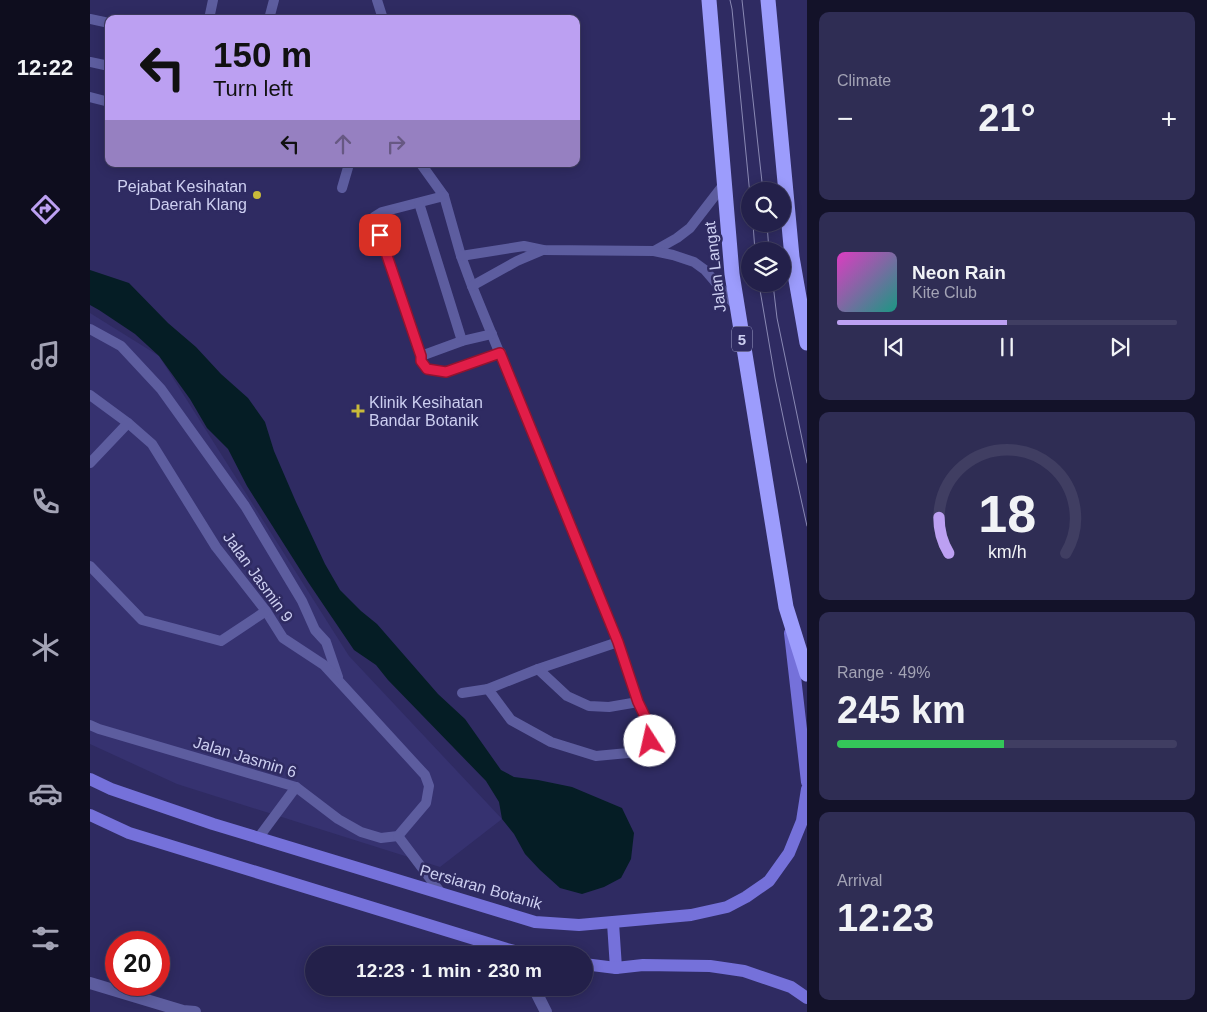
<!DOCTYPE html>
<meta charset="utf-8">
<style>
body{margin:0;font-family:Arial,sans-serif;background:#2f2d54;color:#f1f3f6;height:100vh;display:flex;flex-direction:column;font-size:19px;white-space:nowrap}
*{box-sizing:border-box;margin:0}
p{font-size:16px;color:#a3a3b5}
.icon{flex:none;width:28px;height:28px;fill:none;stroke:currentColor;stroke-width:2;stroke-linecap:round;stroke-linejoin:round}
.map{position:relative;flex:1;overflow:hidden}
.side{display:flex;flex-direction:column;gap:12px;padding:12px;background:#131229;width:400px}
.side>*{flex:none}
.banner{position:absolute;left:15px;top:15px;width:475px;height:152px;border-radius:10px;box-shadow:0 2px 12px #0003,0 0 0 1px #403e62;background:#bca0f2;color:#111;overflow:hidden}
.buttons{position:absolute;left:651px;top:182px;display:grid;gap:10px}
.buttons a{display:grid;place-items:center;width:50px;height:50px;border-radius:50%;background:#23204a;box-shadow:0 2px 12px #0003,0 0 0 1px #403e62;font-size:25px}
.speed{position:absolute;left:15px;top:931px;display:flex;gap:10px;font-size:25px;font-weight:700;text-align:center}
.speed>*{display:grid;place-content:center;width:65px;height:65px;border-radius:50%;background:#23204a;box-shadow:0 2px 12px #0003,0 0 0 1px #403e62;line-height:1}
.speed .limit{border:8px solid #d22;background:#fff;color:#111}
.pin{position:absolute;display:grid;place-items:center;width:42px;height:42px;color:#fff;margin:-21px;border-radius:10px;box-shadow:0 2px 8px #0006}
.me{position:absolute;width:55px;margin:-28px;rotate:350deg;stroke-linejoin:round;filter:drop-shadow(0 0 4px #0008)}
.turn{display:flex;align-items:center;gap:18px;height:105px;padding:0 25px;font-size:22px}
.turn .icon{width:65px;height:65px;stroke-width:2.5}
.turn b{display:block;font-size:35px;line-height:42px}
.lanes{display:flex;align-items:center;height:48px;padding:0 25px;background:#0003;justify-content:center;gap:25px;direction:ltr}
.lanes .off{opacity:.35}
.big{font-size:38px;font-weight:700;line-height:1.1}
.side .card{flex:1;display:flex;flex-direction:column;justify-content:center;gap:8px;min-width:0;padding:0 18px;border-radius:10px;background:#2f2d54}
.side .dial{align-items:center;gap:0}
.dial svg{height:130px;overflow:visible;fill:none;stroke:#403e62;stroke-width:7;stroke-linecap:round;text-anchor:middle}
.dial text{fill:#f1f3f6;stroke:none}
.song{display:flex;align-items:center;gap:15px}
.cover{width:60px;height:60px;border-radius:8px;background:linear-gradient(135deg,hsl(310 70% 55%),hsl(170 70% 35%))}
.played{height:5px;border-radius:2px;background:linear-gradient(90deg,#bca0f2 50%,#403e62 50%)}
.keys{display:flex;justify-content:space-around;direction:ltr}
.heat{display:flex;justify-content:space-between;align-items:center;font-size:28px;direction:ltr}
.charge{height:8px;border-radius:4px;background:linear-gradient(90deg,#34c759 49%,#403e62 0)}
.trip{position:absolute;left:215px;top:946px;width:288px;height:50px;border-radius:25px;background:#23204a;box-shadow:0 2px 12px #0003,0 0 0 1px #403e62;font-weight:700;line-height:50px;text-align:center}
main{display:flex;flex:1;min-height:0}
.dock{display:flex;flex-direction:column;width:90px;justify-content:space-around;align-items:center;background:#0e0d1e;color:#a3a3b5}
.dock .icon{width:35px;height:35px}
.dock .current{color:#bca0f2}
.dock b{font-size:22px;color:#f1f3f6}
.map>svg:first-child{display:block}
.built{fill:#363270}
.water{fill:#051d25}
.lines{fill:none;stroke-linecap:round;stroke-linejoin:round}
.lane{stroke:#5d5d9f;stroke-width:10}
.street{stroke:#5d5d9f;stroke-width:12}
.secondary{stroke:#7571da;stroke-width:12}
.highway{stroke:#9c9cfc;stroke-width:15}
.tram{stroke:#8a89b4;stroke-width:1}
.route-casing{stroke:#92132f;stroke-width:12}
.route{stroke:#e11d48;stroke-width:9}
.poi-dot{fill:#c9ba3a;stroke:#2f2b62;stroke-width:2}
.labels{text-anchor:middle;dominant-baseline:central;stroke-width:5;stroke-linejoin:round;paint-order:stroke}
.shield{fill:#2f2b62;stroke:#9e9ec6;stroke-width:1}
.shield-label{font-size:15px;font-weight:bold;fill:#cdcff1}
.poi-label{font-size:16px;fill:#cdcff1;stroke:#2f2b62;text-anchor:end}
.street-label{font-size:16px;fill:#cdcff1;stroke:#2f2b62}
</style>
<main>
<nav class="dock">
<b>12:22</b>
<svg class="icon current" aria-label="directions" viewBox="0 0 24 24"><path d="M12 3l9 9-9 9-9-9zM9 14v-3h6M13 9l2 2-2 2"/></svg>
<svg class="icon" aria-label="music" viewBox="0 0 24 24"><path d="M9 18V5l10-2v13"/><circle cx="6" cy="18" r="3"/><circle cx="16" cy="16" r="3"/></svg>
<svg class="icon" aria-label="phone" viewBox="0 0 24 24"><path d="M5 4h4l2 5-3 2q2 4 5 5l2-3 5 2v4C11 20 4 13 5 4z"/></svg>
<svg class="icon" aria-label="climate" viewBox="0 0 24 24"><path d="M12 3v18M4 7l16 10M4 17L20 7"/></svg>
<svg class="icon" aria-label="car" viewBox="0 0 24 24"><path d="M5 17H2v-5l4-1 3-4h7l3 4 3 1v5h-3M9 17h6M6 11h13"/><circle cx="7" cy="17" r="2"/><circle cx="17" cy="17" r="2"/></svg>
<svg class="icon" aria-label="filters" viewBox="0 0 24 24"><path d="M4 7h16M4 17h16"/><circle cx="9" cy="7" r="2"/><circle cx="15" cy="17" r="2"/></svg>
</nav>
<div class="map">
<svg width="717" height="1012" viewBox="0 0 717 1012">
<rect width="100%" height="100%" fill="#2f2b62"/>
<!-- built -->
<polygon class="built" points="0,313 69,356 259,656 412,819 350,867 87,784 0,744"/>
<!-- water -->
<polygon class="water" points="0,270 39,283 78,323 106,347 131,374 158,398 175,422 184,451 206,502 235,564 250,590 271,611 287,624 348,694 375,719 411,770 424,777 448,780 482,787 532,808 544,833 541,859 531,878 514,887 492,894 470,888 450,870 435,854 424,834 412,819 409,802 396,781 298,680 286,665 264,650 218,582 157,486 138,449 117,428 100,399 69,356 45,334 9,310 0,305"/>
<g class="lines">
<!-- lane -->
<g class="lane">
<polyline points="287,0 293,19"/>
<polyline points="0,19 19,23"/>
<polyline points="119,19 123,0"/>
<polyline points="179,19 184,0"/>
<polyline points="0,62 19,66"/>
<polyline points="0,97 19,102"/>
<polyline points="331,164 354,196 371,256 382,286 528,642 448,669 398,689 421,720 461,742 506,756 538,753 554,748 560,741 561,729 548,702"/>
<polyline points="252,188 259,164"/>
<polyline points="354,196 292,212 284,217 331,356 331,361 337,369 356,372 411,353"/>
<polyline points="329,203 372,341"/>
<polyline points="564,251 587,238 600,228 634,184"/>
<polyline points="371,256 434,246 453,250 564,251 583,255 604,262 615,270 646,306"/>
<polyline points="382,286 427,261 453,250"/>
<polyline points="0,329 31,346 71,389 155,506 212,601 225,630 236,642 248,677"/>
<polyline points="331,356 372,341 402,334"/>
<polyline points="0,395 38,423 62,444 126,547 176,611 193,638 234,665 335,775 339,786 336,803 308,836 291,838 271,832 248,819 206,787 9,729 0,725"/>
<polyline points="0,463 38,423"/>
<polyline points="0,566 52,620 131,641 176,611"/>
<polyline points="448,669 477,696 499,706 519,707 548,702 528,642"/>
<polyline points="372,693 398,689"/>
<polyline points="308,836 351,893"/>
<polyline points="169,837 206,787"/>
</g>
<!-- street -->
<g class="street">
<polyline points="0,983 93,1011 105,1012"/>
<polyline points="444,988 456,1012"/>
</g>
<!-- secondary -->
<g class="secondary">
<polyline points="700,633 717,782"/>
<polyline points="0,779 21,789 123,824 445,922 489,925 601,915 637,907 656,897 679,881 699,853 712,821 717,789"/>
<polyline points="0,815 39,833 417,949 440,955"/>
<polyline points="523,923 526,968"/>
<polyline points="494,964 526,968 553,965 620,966 654,971 701,987 717,998"/>
</g>
<!-- highway -->
<g class="highway">
<polyline points="619,0 642,274 696,607 717,674"/>
<polyline points="678,0 702,257 717,343"/>
</g>
<!-- tram -->
<g class="tram">
<polyline points="640,0 642,9 660,195"/>
<polyline points="652,0 673,191"/>
<polyline points="663,224 665,251"/>
<polyline points="677,224 679,251"/>
<polyline points="669,284 685,378 697,436 717,526"/>
<polyline points="683,284 687,318 717,463"/>
</g>
</g>
<g class="lines">
<defs>
<polyline id="route" points="290,235 331,356 331,361 337,369 356,372 410,353 528,642 548,702 561,729 560,741"/>
</defs>
<!-- route casing -->
<use href="#route" class="route-casing"/>
<!-- route -->
<use href="#route" class="route"/>
</g>
<!-- markers -->
<g class="poi-dot">
<circle cx="167" cy="195" r="5"/>
<path d="M265.5 403.5h5v5h5v5h-5v5h-5v-5h-5v-5h5z"/>
</g>
<g class="labels">
<!-- shield labels -->
<rect class="shield" x="642" y="326.5" width="20" height="25" rx="4"/>
<g class="shield-label">
<text x="652" y="339">5</text>
</g>
<!-- poi labels -->
<g class="poi-label">
<text x="157" y="186">Pejabat Kesihatan<tspan x="157" dy="18">Daerah Klang</tspan></text>
<text x="279" y="402" text-anchor="start">Klinik Kesihatan<tspan x="279" dy="18">Bandar Botanik</tspan></text>
</g>
<!-- street labels -->
<g class="street-label">
<text transform="translate(625 267) rotate(-97)">Jalan Langat</text>
<text transform="translate(168 577) rotate(54)">Jalan Jasmin 9</text>
<text transform="translate(155 757) rotate(17)">Jalan Jasmin 6</text>
<text transform="translate(391 887) rotate(16)">Persiaran Botanik</text>
</g>
</g>
</svg>
<div class="buttons">
<a><svg class="icon" aria-label="search" viewBox="0 0 24 24"><circle cx="10" cy="10" r="6"/><path d="M15 15l6 6"/></svg></a>
<a><svg class="icon" aria-label="layers" viewBox="0 0 24 24"><path d="M12 4l9 5-9 5-9-5zM3 14l9 5 9-5"/></svg></a>
</div>
<div class="speed"><div class="limit">20</div></div>
<div class="pin" style="left:290px;top:235px;background:#d93025"><svg class="icon" aria-label="arrive" viewBox="0 0 24 24"><path d="M6 21V4h12l-3 4 3 4H6"/></svg></div>
<svg class="me" style="left:560px;top:741px" viewBox="-20 -20 40 40"><circle r="19" fill="#fff"/><path d="M0-13L10 11 0 6-10 11z" fill="#e11d48"/></svg>
<div class="trip">12:23 · 1 min · 230 m</div>
<div class="banner">
<div class="turn"><svg class="icon" aria-label="left" viewBox="0 0 24 24"><path d="M17 20v-9H6M10 6l-5 5 5 5"/></svg><div><b>150 m</b>Turn left</div></div>
<div class="lanes"><svg class="icon" aria-label="left" viewBox="0 0 24 24"><path d="M17 20v-9H6M10 6l-5 5 5 5"/></svg><svg class="icon off" aria-label="ahead" viewBox="0 0 24 24"><path d="M12 20V5M6 11l6-6 6 6"/></svg><svg class="icon off" aria-label="right" viewBox="0 0 24 24"><path d="M7 20v-9h11M14 6l5 5-5 5"/></svg></div>
</div>
</div>
<section class="side">
<div class="card"><p>Climate</p>
<div class="heat"><a>−</a><b class="big">21°</b><a>+</a></div>
</div>
<div class="card">
<div class="song"><i class="cover"></i><div><b>Neon Rain</b><p>Kite Club</p></div></div>
<div class="played"></div>
<div class="keys"><svg class="icon" aria-label="previous" viewBox="0 0 24 24"><path d="M18 5L8 12l10 7zM5 5v14"/></svg><svg class="icon" aria-label="pause" viewBox="0 0 24 24"><path d="M8 5v14M16 5v14"/></svg><svg class="icon" aria-label="next" viewBox="0 0 24 24"><path d="M6 5l10 7-10 7zM19 5v14"/></svg></div>
</div>
<div class="card dial"><svg viewBox="0 0 100 80">
<path d="M14 69A42 42 0 1 1 86 69"/>
<path d="M14 69A42 42 0 0 1 8 47" stroke="#bca0f2"/>
<text x="50" y="56" font-size="32" font-weight="700">18</text>
<text x="50" y="72" font-size="11">km/h</text>
</svg></div>
<div class="card"><p>Range · 49%</p><b class="big">245 km</b><div class="charge"></div></div>
<div class="card"><p>Arrival</p><b class="big">12:23</b></div>
</section>
</main>
